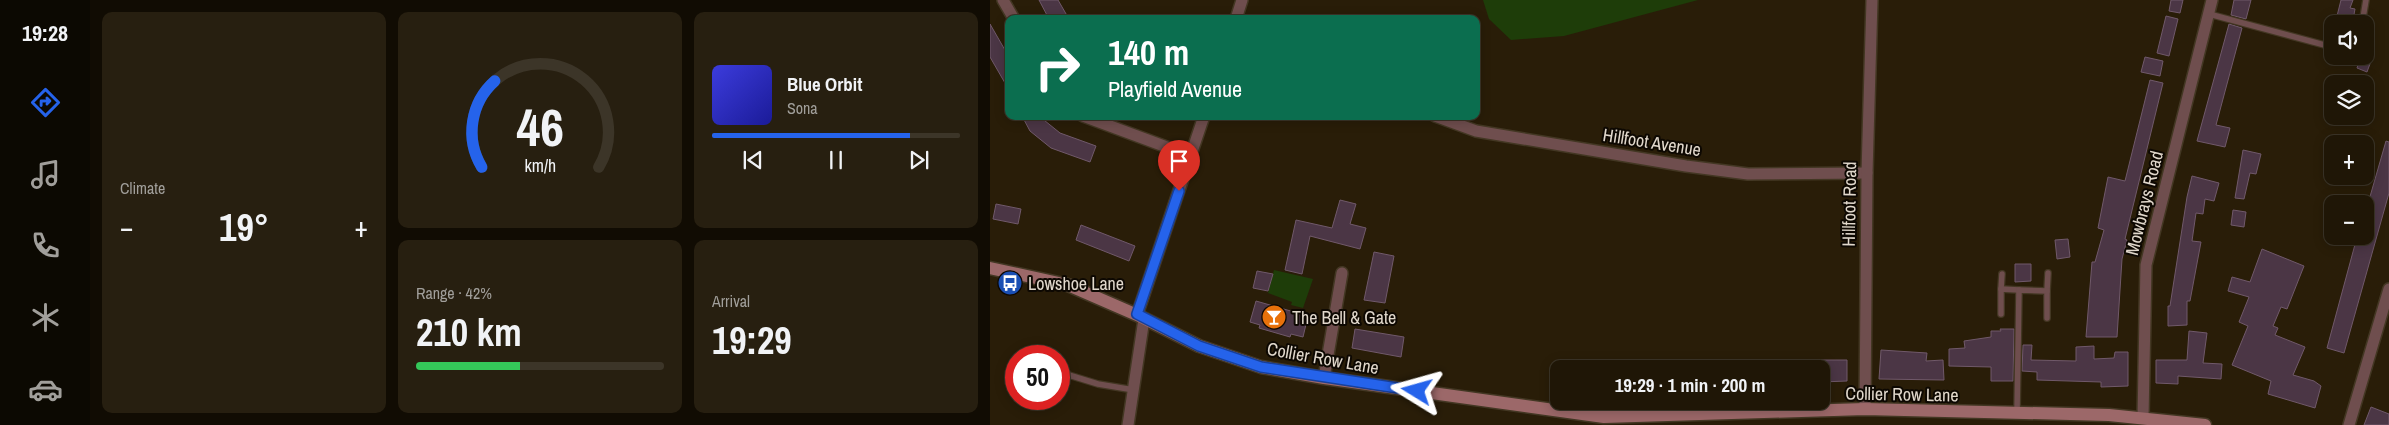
<!DOCTYPE html>
<meta charset="utf-8">
<style>
body{margin:0;font-family:"Archivo Narrow",sans-serif;background:#271f10;color:#f1f3f6;height:100vh;display:flex;flex-direction:column;font-size:19px;white-space:nowrap}
*{box-sizing:border-box;margin:0}
p{font-size:16px;color:#a19f9b}
.icon{flex:none;width:28px;height:28px;fill:none;stroke:currentColor;stroke-width:2;stroke-linecap:round;stroke-linejoin:round}
.map{position:relative;flex:1;overflow:hidden}
.details{display:flex;flex-direction:column;gap:12px;padding:12px;background:#110c03;width:900px}
.details>*{flex:none}
.banner{position:absolute;left:15px;top:15px;width:475px;height:105px;border-radius:10px;box-shadow:0 2px 12px #0003,0 0 0 1px #3c3528;background:#0b6e4f;color:#fff;overflow:hidden}
.controls{position:absolute;left:1334px;top:15px;display:grid;gap:10px}
.controls a{display:grid;place-items:center;width:50px;height:50px;border-radius:10px;background:#1f1606;box-shadow:0 2px 12px #0003,0 0 0 1px #3c3528;font-size:25px}
.speed{position:absolute;left:15px;top:345px;display:flex;gap:10px;font-size:25px;font-weight:700;text-align:center}
.speed>*{display:grid;place-content:center;width:65px;height:65px;border-radius:50%;background:#1f1606;box-shadow:0 2px 12px #0003,0 0 0 1px #3c3528;line-height:1}
.speed .limit{border:8px solid #d22;background:#fff;color:#111}
.pin{position:absolute;display:grid;place-items:center;width:42px;height:42px;color:#fff;margin:-51px -21px;border-radius:50% 50% 50% 0;rotate:-45deg;box-shadow:0 0 5px #0007}
.pin .icon{rotate:45deg}
.me{position:absolute;width:55px;margin:-28px;rotate:278deg;stroke-linejoin:round;filter:drop-shadow(0 0 4px #0008)}
.turn{display:flex;align-items:center;gap:18px;height:105px;padding:0 20px;font-size:22px}
.turn .icon{width:65px;height:65px;stroke-width:2.5}
.turn b{display:block;font-size:35px;line-height:42px}
.big{font-size:38px;font-weight:700;line-height:1.1}
.details .tile{flex:1;display:flex;flex-direction:column;justify-content:center;gap:8px;min-width:0;padding:0 18px;border-radius:10px;background:#271f10}
.details .dial{align-items:center;gap:0}
.dial svg{height:130px;overflow:visible;fill:none;stroke:#3c3528;stroke-width:7;stroke-linecap:round;text-anchor:middle}
.dial text{fill:#f1f3f6;stroke:none}
.song{display:flex;align-items:center;gap:15px}
.cover{width:60px;height:60px;border-radius:8px;background:linear-gradient(135deg,hsl(240 70% 55%),hsl(240 70% 35%))}
.played{height:5px;border-radius:2px;background:linear-gradient(90deg,#2563eb 80%,#3c3528 80%)}
.keys{display:flex;justify-content:space-around;direction:ltr}
.heat{display:flex;justify-content:space-between;align-items:center;font-size:28px;direction:ltr}
.charge{height:8px;border-radius:4px;background:linear-gradient(90deg,#34c759 42%,#3c3528 0)}
.details .tiles{flex:1;display:grid;gap:12px;grid-template-columns:repeat(3,1fr)}
.tile:first-child{grid-row:span 2}
.trip{position:absolute;left:560px;top:360px;width:280px;height:50px;border-radius:10px;background:#1f1606;box-shadow:0 2px 12px #0003,0 0 0 1px #3c3528;font-weight:700;line-height:50px;text-align:center}
main{display:flex;flex:1;min-height:0}
.dock{display:flex;flex-direction:column;width:90px;justify-content:space-around;align-items:center;background:#0c0902;color:#a19f9b}
.dock .icon{width:35px;height:35px}
.dock .on{color:#2563eb}
.dock b{font-size:22px;color:#f1f3f6}
.map>svg:first-child{display:block}
.green{fill:#1e3d09}
.building{fill:#4b3645;stroke:#70596a}
.lines{fill:none;stroke-linecap:round;stroke-linejoin:round}
.lane-casing{stroke:#433723;stroke-width:8}
.street-casing{stroke:#433723;stroke-width:14}
.secondary-casing{stroke:#433723;stroke-width:15}
.lane{stroke:#6f4e4e;stroke-width:5.5}
.street{stroke:#6f4e4e;stroke-width:11}
.secondary{stroke:#9c6869;stroke-width:12}
.route-casing{stroke:#184099;stroke-width:12}
.route{stroke:#2563eb;stroke-width:9}
.labels{text-anchor:middle;dominant-baseline:central;stroke-width:4;stroke-linejoin:round;paint-order:stroke}
.street-label{font-size:18px;fill:#e1d8cc;stroke:#0d0802}
.poi-label{font-size:18px;fill:#e1d8cc;stroke:#0d0802;text-anchor:start}
</style>
<main>
<nav class="dock">
<b>19:28</b>
<svg class="icon on" aria-label="directions" viewBox="0 0 24 24"><path d="M12 3l9 9-9 9-9-9zM9 14v-3h6M13 9l2 2-2 2"/></svg>
<svg class="icon" aria-label="music" viewBox="0 0 24 24"><path d="M9 18V5l10-2v13"/><circle cx="6" cy="18" r="3"/><circle cx="16" cy="16" r="3"/></svg>
<svg class="icon" aria-label="phone" viewBox="0 0 24 24"><path d="M5 4h4l2 5-3 2q2 4 5 5l2-3 5 2v4C11 20 4 13 5 4z"/></svg>
<svg class="icon" aria-label="climate" viewBox="0 0 24 24"><path d="M12 3v18M4 7l16 10M4 17L20 7"/></svg>
<svg class="icon" aria-label="car" viewBox="0 0 24 24"><path d="M5 17H2v-5l4-1 3-4h7l3 4 3 1v5h-3M9 17h6M6 11h13"/><circle cx="7" cy="17" r="2"/><circle cx="17" cy="17" r="2"/></svg>
</nav>
<section class="details">
<div class="tiles">
<div class="tile"><p>Climate</p>
<div class="heat"><a>−</a><b class="big">19°</b><a>+</a></div>
</div>
<div class="tile dial"><svg viewBox="0 0 100 80">
<path d="M14 69A42 42 0 1 1 86 69"/>
<path d="M14 69A42 42 0 0 1 22 16" stroke="#2563eb"/>
<text x="50" y="56" font-size="32" font-weight="700">46</text>
<text x="50" y="72" font-size="11">km/h</text>
</svg></div>
<div class="tile">
<div class="song"><i class="cover"></i><div><b>Blue Orbit</b><p>Sona</p></div></div>
<div class="played"></div>
<div class="keys"><svg class="icon" aria-label="previous" viewBox="0 0 24 24"><path d="M18 5L8 12l10 7zM5 5v14"/></svg><svg class="icon" aria-label="pause" viewBox="0 0 24 24"><path d="M8 5v14M16 5v14"/></svg><svg class="icon" aria-label="next" viewBox="0 0 24 24"><path d="M6 5l10 7-10 7zM19 5v14"/></svg></div>
</div>
<div class="tile"><p>Range · 42%</p><b class="big">210 km</b><div class="charge"></div></div>
<div class="tile"><p>Arrival</p><b class="big">19:29</b></div>
</div>
</section>
<div class="map">
<svg width="1399" height="425" viewBox="0 0 1399 425">
<rect width="100%" height="100%" fill="#291d08"/>
<!-- green -->
<g class="green">
<polygon points="493,0 708,0 574,36 521,40 499,19"/>
<polygon points="284,270 323,279 313,308 301,305 302,302 278,293"/>
</g>
<!-- building -->
<g class="building">
<polygon points="49,0 68,0 79,19 59,19"/>
<polygon points="1181,0 1193,0 1190,13 1179,11"/>
<polygon points="1244,0 1261,0 1256,19 1241,15"/>
<polygon points="1351,0 1363,0 1360,8 1365,9 1363,20 1357,19 1356,24 1345,24"/>
<polygon points="1176,16 1188,19 1179,56 1167,53"/>
<polygon points="0,24 19,57 19,90 0,57"/>
<polygon points="1239,24 1252,28 1226,125 1240,128 1235,147 1207,141"/>
<polygon points="1155,57 1173,61 1170,76 1151,72"/>
<polygon points="1370,58 1381,61 1377,72 1367,68"/>
<polygon points="1160,80 1173,83 1135,239 1137,240 1132,259 1127,337 1096,337 1102,262 1105,262 1114,230 1108,228 1118,177 1135,181"/>
<polygon points="32,116 49,116 70,133 106,146 100,162 61,148 40,131"/>
<polygon points="1396,141 1399,142 1399,193 1354,353 1337,348 1367,237 1375,239 1375,214"/>
<polygon points="1253,150 1271,154 1266,174 1260,173 1254,199 1245,198"/>
<polygon points="1202,176 1229,183 1224,201 1215,199 1213,214 1206,213 1202,241 1211,242 1200,301 1197,301 1197,325 1178,326 1178,306 1180,306 1197,197"/>
<polygon points="350,200 366,204 360,224 376,228 370,249 320,236 312,274 295,270 306,220 342,228"/>
<polygon points="6,204 31,209 28,224 3,219"/>
<polygon points="1243,210 1256,212 1254,227 1241,225"/>
<polygon points="91,225 145,246 139,261 86,240"/>
<polygon points="1078,239 1080,257 1067,259 1065,240"/>
<polygon points="1272,249 1314,266 1297,309 1291,307 1283,326 1288,328 1285,335 1315,347 1303,375 1324,381 1331,386 1325,408 1278,394 1281,381 1242,365 1258,326 1249,322 1259,297 1238,291 1242,277 1260,282"/>
<polygon points="384,252 404,256 395,303 374,300"/>
<polygon points="1025,264 1041,264 1041,281 1025,282"/>
<polygon points="267,271 283,274 278,291 263,288"/>
<polygon points="266,301 318,316 313,337 301,334 300,337 269,328 270,325 260,322"/>
<polygon points="365,329 414,337 411,357 362,348"/>
<polygon points="1010,329 1024,329 1023,381 1001,381 1001,367 959,366 959,349 975,348 974,341 1001,337 1001,331 1011,331"/>
<polygon points="1199,331 1217,333 1213,363 1232,364 1231,379 1188,376 1188,384 1166,383 1166,360 1197,360"/>
<polygon points="1033,345 1042,345 1041,360 1086,361 1086,347 1104,346 1104,359 1124,358 1125,352 1138,352 1138,386 1111,387 1111,382 1047,380 1047,372 1032,371"/>
<polygon points="891,350 937,353 936,361 953,360 954,380 889,379"/>
<polygon points="831,360 857,360 857,381 831,382"/>
<polygon points="1381,407 1399,414 1399,425 1374,425"/>
</g>
<g class="lines">
<defs>
<g id="lane">
<polyline points="1219,14 1342,47"/>
<polyline points="1372,24 1376,0"/>
<polyline points="1011,289 1012,274"/>
<polyline points="1057,291 1058,273"/>
<polyline points="1011,314 1011,289 1029,290"/>
<polyline points="69,372 108,384 144,390"/>
<polyline points="1027,412 1029,290 1057,291 1057,318"/>
</g>
<g id="street">
<polyline points="13,0 24,19"/>
<polyline points="246,19 252,0"/>
<polyline points="93,116 201,156"/>
<polyline points="445,116 486,131 696,166 758,174 877,173"/>
<polyline points="147,315 214,116"/>
<polyline points="334,378 352,273"/>
<polyline points="875,409 877,173 882,0"/>
<polyline points="1153,418 1156,265 1222,0"/>
<polyline points="138,425 154,319"/>
<polyline points="1359,425 1399,289"/>
</g>
<polyline id="secondary" points="0,268 78,285 147,315 209,346 271,367 334,378 614,417 875,409 1119,415 1215,425"/>
</defs>
<!-- lane casing -->
<use href="#lane" class="lane-casing"/>
<!-- street casing -->
<use href="#street" class="street-casing"/>
<!-- secondary casing -->
<use href="#secondary" class="secondary-casing"/>
<!-- lane -->
<use href="#lane" class="lane"/>
<!-- street -->
<use href="#street" class="street"/>
<!-- secondary -->
<use href="#secondary" class="secondary"/>
</g>
<g class="lines">
<defs>
<polyline id="route" points="189,191 147,314 209,346 271,367 427,391"/>
</defs>
<!-- route casing -->
<use href="#route" class="route-casing"/>
<!-- route -->
<use href="#route" class="route"/>
</g>
<!-- icons -->
<defs>
<symbol id="bus-disc" viewBox="-11 -11 22 22"><circle r="9.5" fill="#1a4fb4" stroke="#0d0802"/><path d="M-5-6H5V4H4V6H2V4H-2V6H-4V4H-5ZM-3.5-4V0h7V-4ZM-3.5 1.2v1.5H-2V1.2ZM2 1.2v1.5H3.5V1.2Z" fill="#fff"/></symbol>
<symbol id="bar-disc" viewBox="-11 -11 22 22"><circle r="9.5" fill="#e8710a" stroke="#0d0802"/><path d="M-6-5H6L.8 .8V4.5H3.5V6h-7V4.5H-.8V.8Z" fill="#fff"/></symbol>
</defs>
<g fill-rule="evenodd">
<use href="#bus-disc" x="6" y="269" width="28" height="28"/>
<use href="#bar-disc" x="270" y="303" width="28" height="28"/>
</g>
<g class="labels">
<!-- street labels -->
<g class="street-label">
<text transform="translate(662 142) rotate(9)">Hillfoot Avenue</text>
<text transform="translate(1154 203) rotate(-76)">Mowbrays Road</text>
<text transform="translate(859 204) rotate(-89)">Hillfoot Road</text>
<text transform="translate(333 358) rotate(10)">Collier Row Lane</text>
<text transform="translate(912 394) rotate(1)">Collier Row Lane</text>
</g>
<!-- poi labels -->
<g class="poi-label">
<text x="38" y="283">Lowshoe Lane</text>
<text x="302" y="317">The Bell &amp; Gate</text>
</g>
</g>
</svg>
<div class="controls">
<a><svg class="icon" aria-label="sound" viewBox="0 0 24 24"><path d="M4 9h4l5-4v14l-5-4H4zM17 9q2 3 0 6"/></svg></a>
<a><svg class="icon" aria-label="layers" viewBox="0 0 24 24"><path d="M12 4l9 5-9 5-9-5zM3 14l9 5 9-5"/></svg></a>
<a>+</a>
<a>−</a>
</div>
<div class="speed"><div class="limit">50</div></div>
<div class="pin" style="left:189px;top:191px;background:#d93025"><svg class="icon" aria-label="arrive" viewBox="0 0 24 24"><path d="M6 21V4h12l-3 4 3 4H6"/></svg></div>
<svg class="me" style="left:427px;top:391px" viewBox="-20 -20 40 40"><path d="M0-17L14 15 0 8-14 15z" fill="#2563eb" stroke="#fff" stroke-width="4"/></svg>
<div class="trip">19:29 · 1 min · 200 m</div>
<div class="banner">
<div class="turn"><svg class="icon" aria-label="right" viewBox="0 0 24 24"><path d="M7 20v-9h11M14 6l5 5-5 5"/></svg><div><b>140 m</b>Playfield Avenue</div></div>
</div>
</div>
</main>
